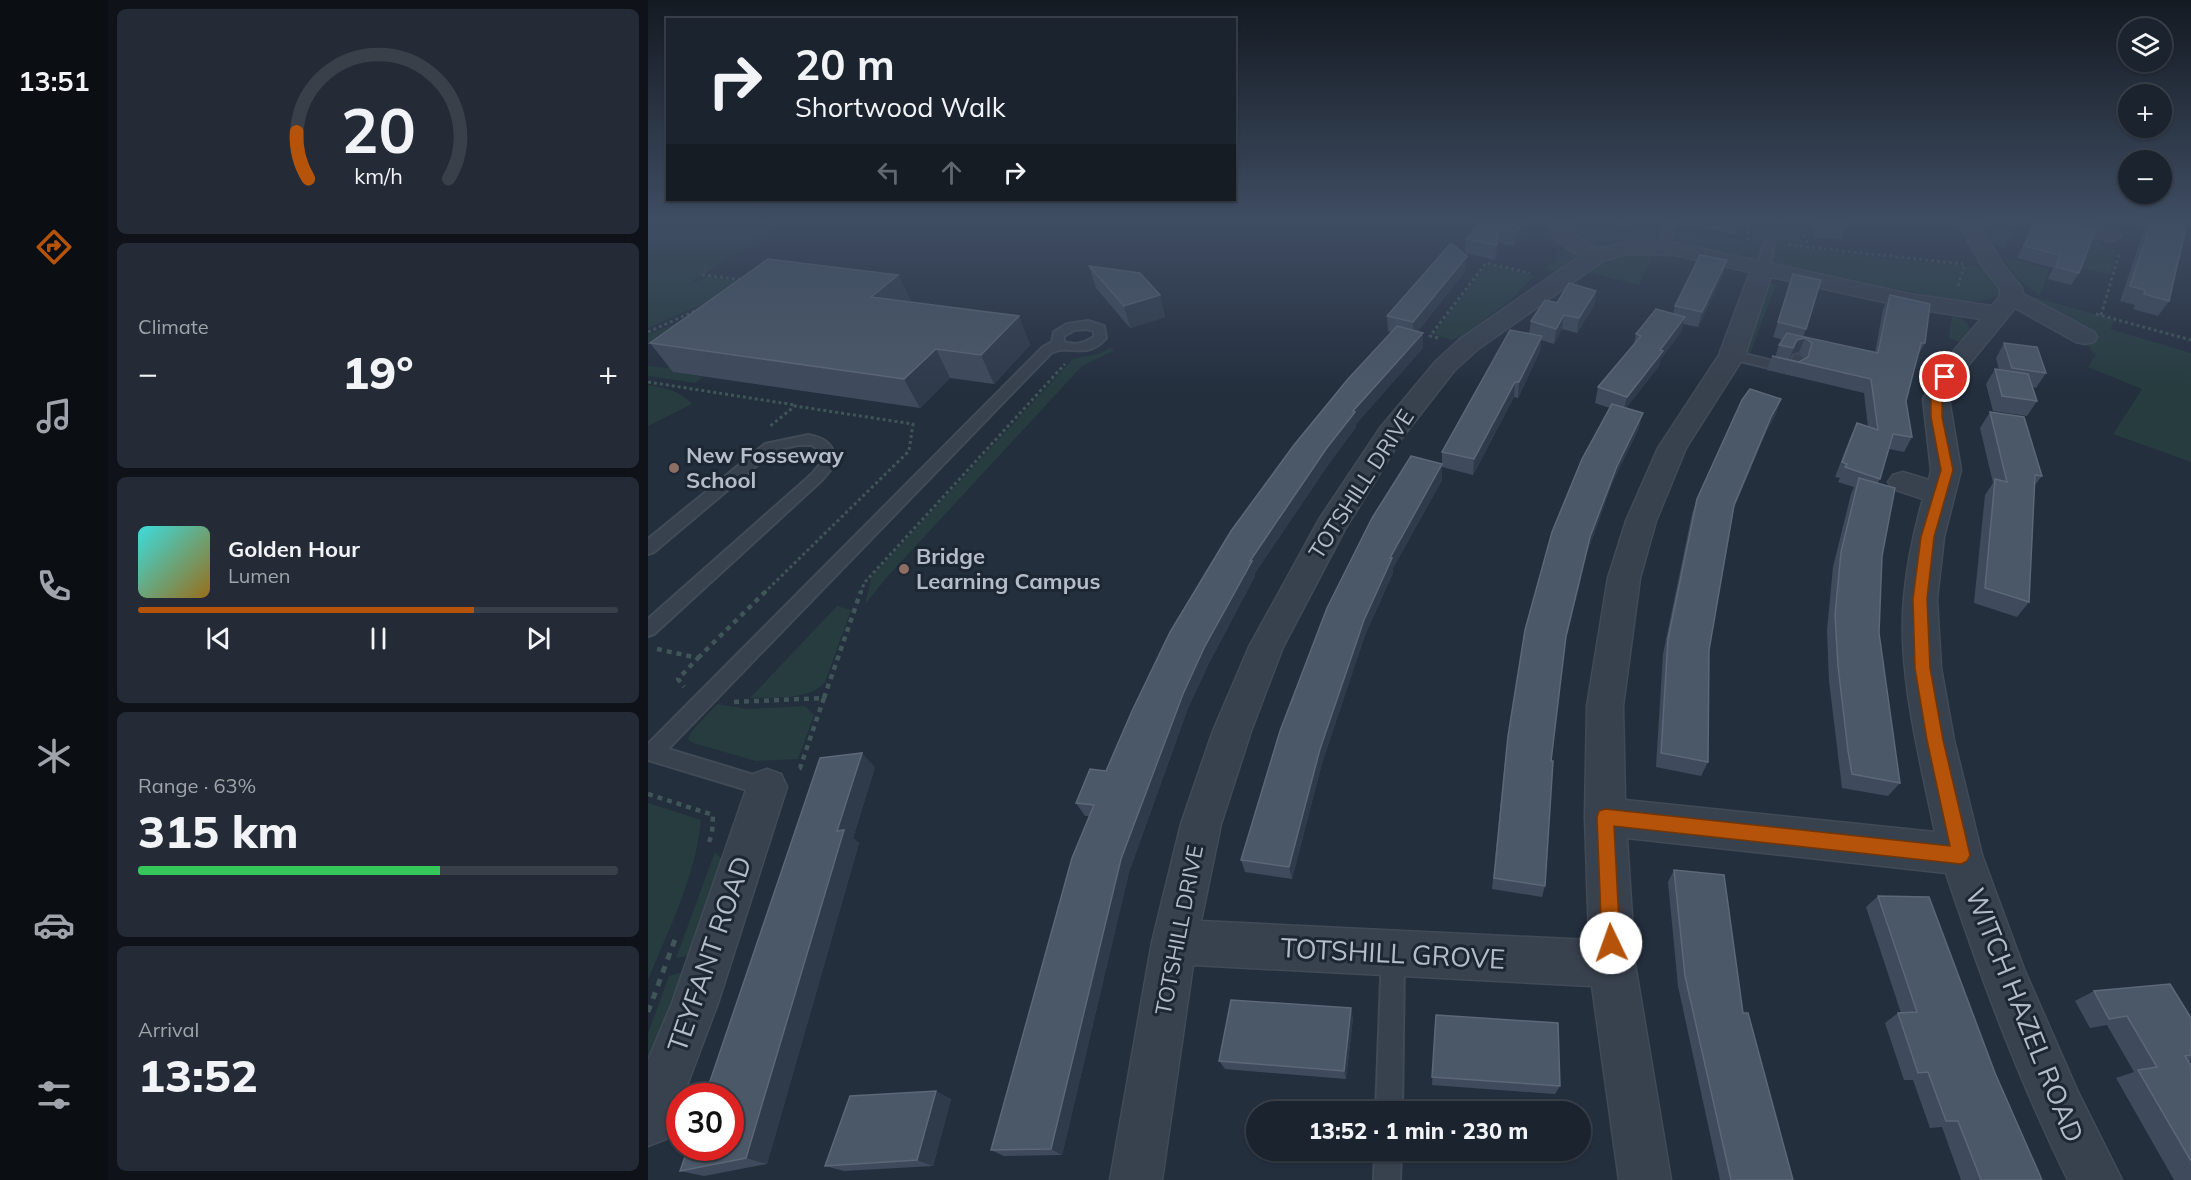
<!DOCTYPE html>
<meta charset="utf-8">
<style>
body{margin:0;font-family:Mulish,sans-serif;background:#242b36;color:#f1f3f6;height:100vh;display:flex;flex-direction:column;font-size:22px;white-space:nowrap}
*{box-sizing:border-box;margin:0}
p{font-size:20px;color:#a0a4aa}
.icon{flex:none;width:33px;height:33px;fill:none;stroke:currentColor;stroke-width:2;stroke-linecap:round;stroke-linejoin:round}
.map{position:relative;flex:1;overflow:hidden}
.details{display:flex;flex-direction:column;gap:9px;padding:9px;background:#0f1319;width:540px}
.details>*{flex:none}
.banner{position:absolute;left:18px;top:18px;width:570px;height:183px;border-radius:0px;box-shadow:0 2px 4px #0004,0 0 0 2px #39404a;background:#1b232e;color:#f1f3f6;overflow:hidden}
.controls{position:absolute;left:1470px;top:18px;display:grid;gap:12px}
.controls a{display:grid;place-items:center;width:54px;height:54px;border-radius:50%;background:#1b232e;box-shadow:0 2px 4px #0004,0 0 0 2px #39404a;font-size:30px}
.speed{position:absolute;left:18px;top:1083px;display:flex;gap:12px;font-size:30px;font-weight:700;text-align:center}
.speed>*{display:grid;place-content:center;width:78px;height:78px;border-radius:50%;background:#1b232e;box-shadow:0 2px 4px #0004,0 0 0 2px #39404a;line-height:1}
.speed .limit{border:9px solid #d22;background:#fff;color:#111}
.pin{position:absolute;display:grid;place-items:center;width:51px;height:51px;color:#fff;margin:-26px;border:3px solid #fff;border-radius:50%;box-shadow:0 2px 6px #0007}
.me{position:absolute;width:66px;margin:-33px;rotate:357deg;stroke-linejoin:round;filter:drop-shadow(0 0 4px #0008)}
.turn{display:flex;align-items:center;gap:21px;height:126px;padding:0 30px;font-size:27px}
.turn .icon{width:78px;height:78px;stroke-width:2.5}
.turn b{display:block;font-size:42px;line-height:51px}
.lanes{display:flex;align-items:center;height:57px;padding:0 30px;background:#0003;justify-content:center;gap:30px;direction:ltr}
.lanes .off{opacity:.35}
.big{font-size:45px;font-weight:800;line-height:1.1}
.details .widget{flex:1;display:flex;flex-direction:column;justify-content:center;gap:9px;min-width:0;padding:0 21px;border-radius:9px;background:#242b36}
.details .dial{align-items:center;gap:0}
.dial svg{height:156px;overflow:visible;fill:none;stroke:#39404a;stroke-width:7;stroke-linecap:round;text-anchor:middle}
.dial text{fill:#f1f3f6;stroke:none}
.song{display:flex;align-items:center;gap:18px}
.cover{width:72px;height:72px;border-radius:9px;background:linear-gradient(135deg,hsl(180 70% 55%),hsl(40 70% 35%))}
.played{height:6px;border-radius:3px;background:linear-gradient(90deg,#b45309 70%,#39404a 70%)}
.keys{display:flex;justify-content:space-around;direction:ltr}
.heat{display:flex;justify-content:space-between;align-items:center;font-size:33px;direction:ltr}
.charge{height:9px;border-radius:4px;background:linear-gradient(90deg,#34c759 63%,#39404a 0)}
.trip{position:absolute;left:598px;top:1101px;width:345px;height:60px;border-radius:30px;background:#1b232e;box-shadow:0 2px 4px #0004,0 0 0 2px #39404a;font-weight:800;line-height:60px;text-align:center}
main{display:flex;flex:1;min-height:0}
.tab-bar{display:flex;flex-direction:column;width:108px;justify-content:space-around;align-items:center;background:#0b0e12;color:#a0a4aa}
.tab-bar .icon{width:42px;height:42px}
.tab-bar .current{color:#b45309}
.tab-bar b{font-size:27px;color:#f1f3f6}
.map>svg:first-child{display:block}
.green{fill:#263c3f}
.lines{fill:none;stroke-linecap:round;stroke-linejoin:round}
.lane-casing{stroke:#414a57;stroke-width:4}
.street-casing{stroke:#414a57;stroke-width:3}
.path-far2{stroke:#3f5557;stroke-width:3;stroke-dasharray:3 3;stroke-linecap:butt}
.path-far1{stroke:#3f5557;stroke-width:4.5;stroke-dasharray:5 5;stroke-linecap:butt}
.path{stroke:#3f5557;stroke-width:5;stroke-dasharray:7 7;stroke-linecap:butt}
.lane{fill:#38414e;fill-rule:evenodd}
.street{fill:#38414e;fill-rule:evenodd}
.wall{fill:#3f4b5c;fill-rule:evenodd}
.shaded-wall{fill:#2f3b4b}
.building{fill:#4b5868;stroke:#5c6777;stroke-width:1.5}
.route{fill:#b45309;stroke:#753606;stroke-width:1.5}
.education-dot{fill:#8d6e63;stroke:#1d2633;stroke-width:2}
.labels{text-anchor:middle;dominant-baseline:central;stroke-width:6;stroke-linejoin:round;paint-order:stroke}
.poi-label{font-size:22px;font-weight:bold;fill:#b4bcc9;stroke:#1d2633;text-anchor:start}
.street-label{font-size:22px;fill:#b4bcc9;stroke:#1d2633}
.near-street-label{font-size:27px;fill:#b4bcc9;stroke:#1d2633}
</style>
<main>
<nav class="tab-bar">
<b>13:51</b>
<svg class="icon current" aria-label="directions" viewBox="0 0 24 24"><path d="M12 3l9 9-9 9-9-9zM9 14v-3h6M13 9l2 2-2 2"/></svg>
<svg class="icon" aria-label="music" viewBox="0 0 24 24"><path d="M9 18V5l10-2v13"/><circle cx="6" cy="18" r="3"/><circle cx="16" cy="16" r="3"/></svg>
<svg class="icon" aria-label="phone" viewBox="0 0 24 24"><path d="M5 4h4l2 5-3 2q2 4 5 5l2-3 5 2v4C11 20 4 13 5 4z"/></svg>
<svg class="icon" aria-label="climate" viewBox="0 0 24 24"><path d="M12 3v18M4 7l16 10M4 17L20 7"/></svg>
<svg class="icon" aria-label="car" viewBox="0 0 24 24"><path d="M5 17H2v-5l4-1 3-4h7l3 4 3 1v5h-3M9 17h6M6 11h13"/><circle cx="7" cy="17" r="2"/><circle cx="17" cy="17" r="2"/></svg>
<svg class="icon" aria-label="filters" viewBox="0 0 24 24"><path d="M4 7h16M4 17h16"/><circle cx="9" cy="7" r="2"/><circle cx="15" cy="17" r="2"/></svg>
</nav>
<section class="details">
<div class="widget dial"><svg viewBox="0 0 100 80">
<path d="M14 69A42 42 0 1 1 86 69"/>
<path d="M14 69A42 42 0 0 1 8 45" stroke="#b45309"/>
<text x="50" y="56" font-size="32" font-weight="700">20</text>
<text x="50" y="72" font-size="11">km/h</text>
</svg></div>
<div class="widget"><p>Climate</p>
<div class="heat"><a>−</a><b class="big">19°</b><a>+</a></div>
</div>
<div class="widget">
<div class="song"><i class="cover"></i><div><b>Golden Hour</b><p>Lumen</p></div></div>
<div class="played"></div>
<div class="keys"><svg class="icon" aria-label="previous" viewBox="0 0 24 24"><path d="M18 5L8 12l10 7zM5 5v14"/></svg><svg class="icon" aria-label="pause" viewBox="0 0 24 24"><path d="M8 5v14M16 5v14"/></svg><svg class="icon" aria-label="next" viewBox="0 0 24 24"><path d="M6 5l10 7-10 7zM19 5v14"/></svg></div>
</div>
<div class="widget"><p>Range · 63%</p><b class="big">315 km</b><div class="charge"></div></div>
<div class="widget"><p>Arrival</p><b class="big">13:52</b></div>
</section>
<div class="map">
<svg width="1543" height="1180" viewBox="0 0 1543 1180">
<rect width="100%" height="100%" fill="#242f3e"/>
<!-- green -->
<g class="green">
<polygon points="0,223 136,223 41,284 59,277 105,282 0,328"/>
<path d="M927,223H971L1102,241L1105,223H1150L1158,248L1240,259L1336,267L1354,291C1343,305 1303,304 1289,297L1164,272L1155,273L1005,244L998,241L960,244L959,248C942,251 933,240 920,230Z"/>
<polygon points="1335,223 1368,223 1357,248 1345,245"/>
<polygon points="1443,236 1451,242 1452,246 1469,251 1462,274 1431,267"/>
<polygon points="917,246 931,257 911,272 897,269"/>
<path d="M1007,251L991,285L934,271C955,254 981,253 1007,251Z"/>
<polygon points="1352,256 1401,269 1392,296 1373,282"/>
<polygon points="844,265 886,276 863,300 813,336 804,340 786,334 837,266"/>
<polygon points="1120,282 1128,284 1102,354 1097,352"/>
<polygon points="1383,296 1467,320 1462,329 1543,353 1543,462 1465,434 1494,389 1440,367 1449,352 1446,354 1436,340"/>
<polygon points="83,299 117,303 25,372 55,377 47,383 0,376 0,366 19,368 67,333 36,328 0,344 0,335"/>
<path d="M1304,315C1314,318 1321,322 1323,333L1314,343L1301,338Z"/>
<polygon points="462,348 467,350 434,366 240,576 217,604 224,576 425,359 453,353"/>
<path d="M0,385C19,388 30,390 44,404L0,426Z"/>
<path d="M189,606L203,610L177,682C162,701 124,697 102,698Z"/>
<polygon points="69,704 99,709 157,706 166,715 150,759 108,761 45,743 40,739 44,731"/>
<path d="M0,803L53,820C48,876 21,928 0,980Z"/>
<polygon points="67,852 76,862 45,955 28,958"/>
<polygon points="40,971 0,1079 0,1033 21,976"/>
</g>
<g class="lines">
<defs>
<g id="lane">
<polygon points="1016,223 1026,223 1021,247 1016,250 1011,247"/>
<polygon points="1121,240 1126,243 1121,268 1115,271 1111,270 1109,268 1116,243"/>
<path d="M440,321L456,326L458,338C438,361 421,343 403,353L20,749L126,781L129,787L126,793L119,796L0,760V744L395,347L404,342L406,332L419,324ZM439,329L446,331V337C436,343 428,346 416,342V336L426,330Z"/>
<polygon points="1084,351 1141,365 1146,355 1150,354 1156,358 1152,370 1146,374 1080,358 1078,355 1080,352"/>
<path d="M160,435C178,438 186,445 188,463L174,480L6,634L0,636V619L164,474L174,462L173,452L164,445H150L127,450L6,552L0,554V539L117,444Z"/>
<polygon points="745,943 753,946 756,954 754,1112 728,1112 734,954 737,946"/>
<polygon points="727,1150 753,1150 752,1180 726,1180"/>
</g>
<g id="street">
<path d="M905,223H926L923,228L924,233L950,249L978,242L1027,243L1262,294L1344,306L1352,296V289L1334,266L1310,223H1330L1354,263L1374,288L1375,294L1446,332L1449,337L1446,342L1437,344L1428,342L1367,308L1314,373L1301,399L1313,470L1296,537L1289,599L1293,668L1306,740L1334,855L1376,969L1430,1092L1474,1180H1420C1371,1081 1333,978 1298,873L979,838L987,964L1023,1180H971L944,986L545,965L514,1180H462L504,942L533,824L565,731L601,647L672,518L732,428L788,361L812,339L932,256L907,240L902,228ZM978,254L1027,255L1102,272L1071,355L1010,448L978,521L960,578L939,706L937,817L941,940L553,921L573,824L603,731L635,647L697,529L753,439L806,371L830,349L955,261ZM1123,277L1262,308L1333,319L1293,366L1275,399L1283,470L1281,480L1255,472L1245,475L1240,482L1245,489L1275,499C1266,531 1259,564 1256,598C1249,671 1272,760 1287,832L977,800L975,706L992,578L1008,521L1038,448L1097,355Z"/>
<polygon points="1404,223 1439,223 1469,231 1473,235 1469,239 1462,241 1407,227"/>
<path d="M119,769L133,774L139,787L70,1003L35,1096H32C32,1111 24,1125 18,1139L0,1146V1060L24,1003L99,787L105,774Z"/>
</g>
</defs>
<!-- lane casing -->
<use href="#lane" class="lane-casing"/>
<!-- street casing -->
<use href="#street" class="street-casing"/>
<!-- path-far2 -->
<g class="path-far2">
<polyline points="967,223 980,225"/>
<polyline points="1153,223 1160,247"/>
<polyline points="1100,240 1101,223"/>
<polyline points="1140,245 1315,264"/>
<polyline points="54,275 97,280"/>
<polyline points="1310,286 1316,267"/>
<polyline points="1448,314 1543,340"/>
<polyline points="1453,315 1471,254"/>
<polyline points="0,332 51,309"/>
<polyline points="790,338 782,336 838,263 882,273"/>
<polyline points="0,382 147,405"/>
<polyline points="116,593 261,451 265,424 147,406 121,427"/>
<polyline points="213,593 216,583 417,364"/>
</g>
<!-- path-far1 -->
<g class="path-far1">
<polyline points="9,649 50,658 30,679 36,687"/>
<polyline points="50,658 118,591"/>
<polyline points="176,698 213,591"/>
<polyline points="86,702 176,698 152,768 147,771"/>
<polyline points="0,794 65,815 64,834 66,833"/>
<polyline points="61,842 64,834"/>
</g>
<!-- path -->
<polyline class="path" points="0,1012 29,934"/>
<!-- lane -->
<use href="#lane" class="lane"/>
<!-- street -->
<use href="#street" class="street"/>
</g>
<!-- wall -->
<g class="wall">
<polygon points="831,223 885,223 866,246 851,243 847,260 817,253 818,239"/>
<polygon points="1027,223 1091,223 1087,233 1028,225"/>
<polygon points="1162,223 1199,223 1199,225 1194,239 1168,238"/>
<polygon points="1387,223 1431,273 1423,285 1400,279 1405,268 1369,258"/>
<polygon points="1479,223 1539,223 1521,301 1510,316 1485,309 1487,305 1472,301 1497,227"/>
<polygon points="441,266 512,295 517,317 482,328 448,288"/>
<polygon points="818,270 770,331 775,348 708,424 708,427 680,465 607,573 607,576 561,663 540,708 481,872 414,1155 356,1156 343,1150 441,816 437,816 428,803 458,771 743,332 740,331 739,316"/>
<path d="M1145,274L1158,329L1155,337L1227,353L1235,309L1242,295L1277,343L1269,357L1258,401L1264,437L1256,452L1241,449L1232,479L1229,484L1234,556L1231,633L1252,783L1240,796L1194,788L1181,681L1179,630L1185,567L1203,494L1206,487L1190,482L1192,478L1187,477L1202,438L1209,423L1220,427L1216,393L1119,370L1124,356L1127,357L1131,345L1135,340L1125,337ZM1151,352L1158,358L1151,362L1141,360L1144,354Z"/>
<polygon points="250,275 263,302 371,316 382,345 346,384 302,378 272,408 25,372 2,343"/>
<polygon points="1075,275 1050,327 1035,324 1033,332 1012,360 1011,366 978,408 991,428 965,481 939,553 918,640 903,761 897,886 894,897 844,889 858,750 877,630 962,408 947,403 950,387 986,344 988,334 1025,314 1027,306"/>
<polygon points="948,291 946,306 929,333 914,329 906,344 893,340 892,351 870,398 866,397 825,475 794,467 794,480 745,568 745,573 717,635 674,763 644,879 597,872 593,860 794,464 794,452 881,334 883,321 909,303"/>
<polygon points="1356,343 1398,373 1388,388 1385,387 1389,401 1379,416 1345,411 1338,384 1347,369 1351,370 1348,358"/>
<polygon points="1342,412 1394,476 1386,486 1381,602 1369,617 1326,603 1337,495 1345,483 1332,428"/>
<polygon points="1128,414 1118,432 1086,508 1061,650 1060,762 1053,776 1008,767 1015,654 1044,514 1049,499"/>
<polygon points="227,767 205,838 211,843 119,1164 56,1176 32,1171"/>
<polygon points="1026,870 1095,1013 1145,1180 1072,1180 1030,986 1020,882"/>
<polygon points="1230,896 1347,1073 1394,1180 1313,1180 1294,1127 1282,1128 1265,1080 1256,1080 1237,1023 1250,1013 1253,1013 1218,907"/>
<polygon points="1446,991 1543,1018 1543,1061 1541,1061 1543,1065 1543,1180 1526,1180 1468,1078 1486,1072 1459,1025 1442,1028 1427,1001"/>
<polygon points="788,1015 912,1086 907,1094 784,1085"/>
<polygon points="705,1018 698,1079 577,1069 571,1061"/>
<polygon points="303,1099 285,1166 196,1171 177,1166"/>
</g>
<!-- shaded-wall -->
<g class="shaded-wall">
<polygon points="875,223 885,223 866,246 868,232"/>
<polygon points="852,229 851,243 847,260 848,245"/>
<polygon points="819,256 818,270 765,337 765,322"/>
<polygon points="1079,260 1075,275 1050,327 1054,312"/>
<polygon points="250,275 263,303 223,297"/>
<polygon points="948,291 946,306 929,333 931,318"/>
<polygon points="512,295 517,317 482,328 476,306"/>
<polygon points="916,315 914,329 906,344 908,329"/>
<polygon points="371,316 382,345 346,384 333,355"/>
<polygon points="1037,317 1033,332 1012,360 1011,366 975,412 979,397"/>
<polygon points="775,333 775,348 708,424 708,427 680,465 607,573 607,576 561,663 540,708 481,872 414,1155 403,1149 473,859 535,694 556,648 602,561 705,411"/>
<polygon points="894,336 892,351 870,398 871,382"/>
<polygon points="1157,338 1151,352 1144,354 1140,362 1149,340"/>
<polygon points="288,349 302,378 272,408 256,379"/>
<polygon points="867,382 866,397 825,475 826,459"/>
<polygon points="1133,399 1128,414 1118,432 1080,520 1123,417"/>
<polygon points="995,413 991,428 965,481 939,553 915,651 942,537 969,466"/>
<polygon points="794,464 794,480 745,568 745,573 717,635 674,763 644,879 641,867 672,749 716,620 742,558"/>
<polygon points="214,753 227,767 205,838 211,843 119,1164 98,1158 189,831"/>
<polygon points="703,1008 705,1018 698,1079 696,1071"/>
<polygon points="288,1091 303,1099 285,1166 269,1160"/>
</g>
<!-- building -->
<g class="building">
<polygon points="831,223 875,223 868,232 852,229 848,245 818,239"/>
<polygon points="1172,223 1199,223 1199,225 1173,224"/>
<polygon points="1387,223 1416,223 1447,231 1431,273 1408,267 1412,255 1376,246"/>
<polygon points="1503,223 1539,223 1521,301 1496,294 1497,290 1482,286"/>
<polygon points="803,243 819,256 765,322 739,316"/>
<polygon points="1052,255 1079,260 1054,312 1027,306"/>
<polygon points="120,259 250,275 223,297 371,316 333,355 288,349 256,379 2,343"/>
<polygon points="441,266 492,273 512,295 476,306"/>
<polygon points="1145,274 1173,280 1158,329 1130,322"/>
<polygon points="921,283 948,291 931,318 916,315 908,329 883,321 897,300 909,303"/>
<polygon points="1242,295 1282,304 1277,343 1273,343 1258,401 1264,437 1245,434 1232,479 1197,467 1199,464 1194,462 1209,423 1230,430 1223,379 1124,356 1151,362 1160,357 1164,343 1157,338 1149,340 1145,348 1131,345 1139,333 1230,353"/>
<polygon points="1008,309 1037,317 1012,350 1015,351 979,397 950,387 993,336 988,334"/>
<polygon points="749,326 775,333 705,411 707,412 678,449 602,561 604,561 556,648 535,694 473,859 403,1149 343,1150 424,858 446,805 428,803 442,769 458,771 484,711 522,632 583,531 646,445 700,379"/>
<polygon points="862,330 894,336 871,382 867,382 826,459 794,452"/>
<polygon points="1356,343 1389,347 1398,373 1364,368"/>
<polygon points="1347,369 1380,374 1389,401 1354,396"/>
<polygon points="1102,389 1133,399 1123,417 1086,505 1061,650 1060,762 1013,753 1020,639 1049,499 1094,400"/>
<polygon points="964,404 995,413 969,466 942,537 918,636 903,761 905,761 897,886 846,878 860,736 877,630 904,532 934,459"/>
<polygon points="1342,412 1376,417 1394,476 1387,475 1381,602 1337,588 1347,479 1359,482"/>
<polygon points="763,456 794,464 742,558 744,558 716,620 672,749 641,867 593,860 632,731 679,608 724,518"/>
<polygon points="1211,478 1247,488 1234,556 1231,633 1252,783 1204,774 1200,751 1190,666 1187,615 1193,552"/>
<polygon points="214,753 189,831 196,830 98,1158 32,1171 40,1148 82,1148 82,1096 57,1096 172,758"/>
<polygon points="1026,870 1076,875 1095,1013 1100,1013 1145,1180 1083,1180 1037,976"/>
<polygon points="1230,896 1281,897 1347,1073 1394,1180 1333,1180 1310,1121 1298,1121 1280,1072 1270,1073 1250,1013 1269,1012"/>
<polygon points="1522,984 1543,1018 1543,1055 1537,1056 1543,1065 1543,1161 1490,1070 1509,1067 1479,1016 1461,1019 1446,991"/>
<polygon points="583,1000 703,1008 696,1071 571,1061"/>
<polygon points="788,1015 910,1023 912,1086 784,1077"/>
<polygon points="288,1091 269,1160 177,1166 202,1096"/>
</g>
<!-- sky -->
<linearGradient id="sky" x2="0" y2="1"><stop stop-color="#141a22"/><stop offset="0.57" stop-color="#3f4d63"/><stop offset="1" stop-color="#3f4d63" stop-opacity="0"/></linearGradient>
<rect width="1543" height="388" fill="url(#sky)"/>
<!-- route -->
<polygon class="route" points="1297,374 1303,377 1294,399 1294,417 1305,470 1286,537 1279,599 1282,668 1295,740 1322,855 1319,861 1313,864 966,826 972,943 970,950 963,952 956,950 954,943 949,817 951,811 957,809 1302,846 1279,740 1267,668 1265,599 1273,537 1293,470 1283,417 1283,399 1292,377"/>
<!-- markers -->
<g class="education-dot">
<circle cx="26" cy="468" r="6"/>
<circle cx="256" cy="569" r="6"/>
</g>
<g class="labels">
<!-- poi labels -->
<g class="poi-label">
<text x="38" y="455">New Fosseway<tspan x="38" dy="25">School</tspan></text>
<text x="268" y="556">Bridge<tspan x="268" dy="25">Learning Campus</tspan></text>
</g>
<!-- street labels -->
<g class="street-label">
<text transform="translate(713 484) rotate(-57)">TOTSHILL DRIVE</text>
<text transform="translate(531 930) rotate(-79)">TOTSHILL DRIVE</text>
</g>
<!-- near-street labels -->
<g class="near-street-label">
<text transform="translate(745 953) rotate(3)">TOTSHILL GROVE</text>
<text transform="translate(61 954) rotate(-71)">TEYFANT ROAD</text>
<text transform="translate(1377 1015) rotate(68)">WITCH HAZEL ROAD</text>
</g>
</g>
</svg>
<div class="controls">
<a><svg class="icon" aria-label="layers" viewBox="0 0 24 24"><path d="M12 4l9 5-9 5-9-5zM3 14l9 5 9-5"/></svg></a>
<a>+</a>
<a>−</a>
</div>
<div class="speed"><div class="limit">30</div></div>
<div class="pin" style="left:1297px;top:377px;background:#d93025"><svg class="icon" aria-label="arrive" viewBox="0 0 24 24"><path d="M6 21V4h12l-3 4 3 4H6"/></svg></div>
<svg class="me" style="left:963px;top:943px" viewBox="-20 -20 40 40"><circle r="19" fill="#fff"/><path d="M0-13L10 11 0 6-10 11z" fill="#b45309"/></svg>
<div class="trip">13:52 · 1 min · 230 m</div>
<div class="banner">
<div class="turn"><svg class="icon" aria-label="right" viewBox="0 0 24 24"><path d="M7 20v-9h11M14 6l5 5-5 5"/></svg><div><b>20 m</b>Shortwood Walk</div></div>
<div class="lanes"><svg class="icon off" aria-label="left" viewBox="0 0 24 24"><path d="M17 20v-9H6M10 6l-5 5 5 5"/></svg><svg class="icon off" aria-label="ahead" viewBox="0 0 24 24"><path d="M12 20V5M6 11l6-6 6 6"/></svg><svg class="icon" aria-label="right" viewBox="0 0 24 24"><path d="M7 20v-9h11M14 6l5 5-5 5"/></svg></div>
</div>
</div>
</main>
